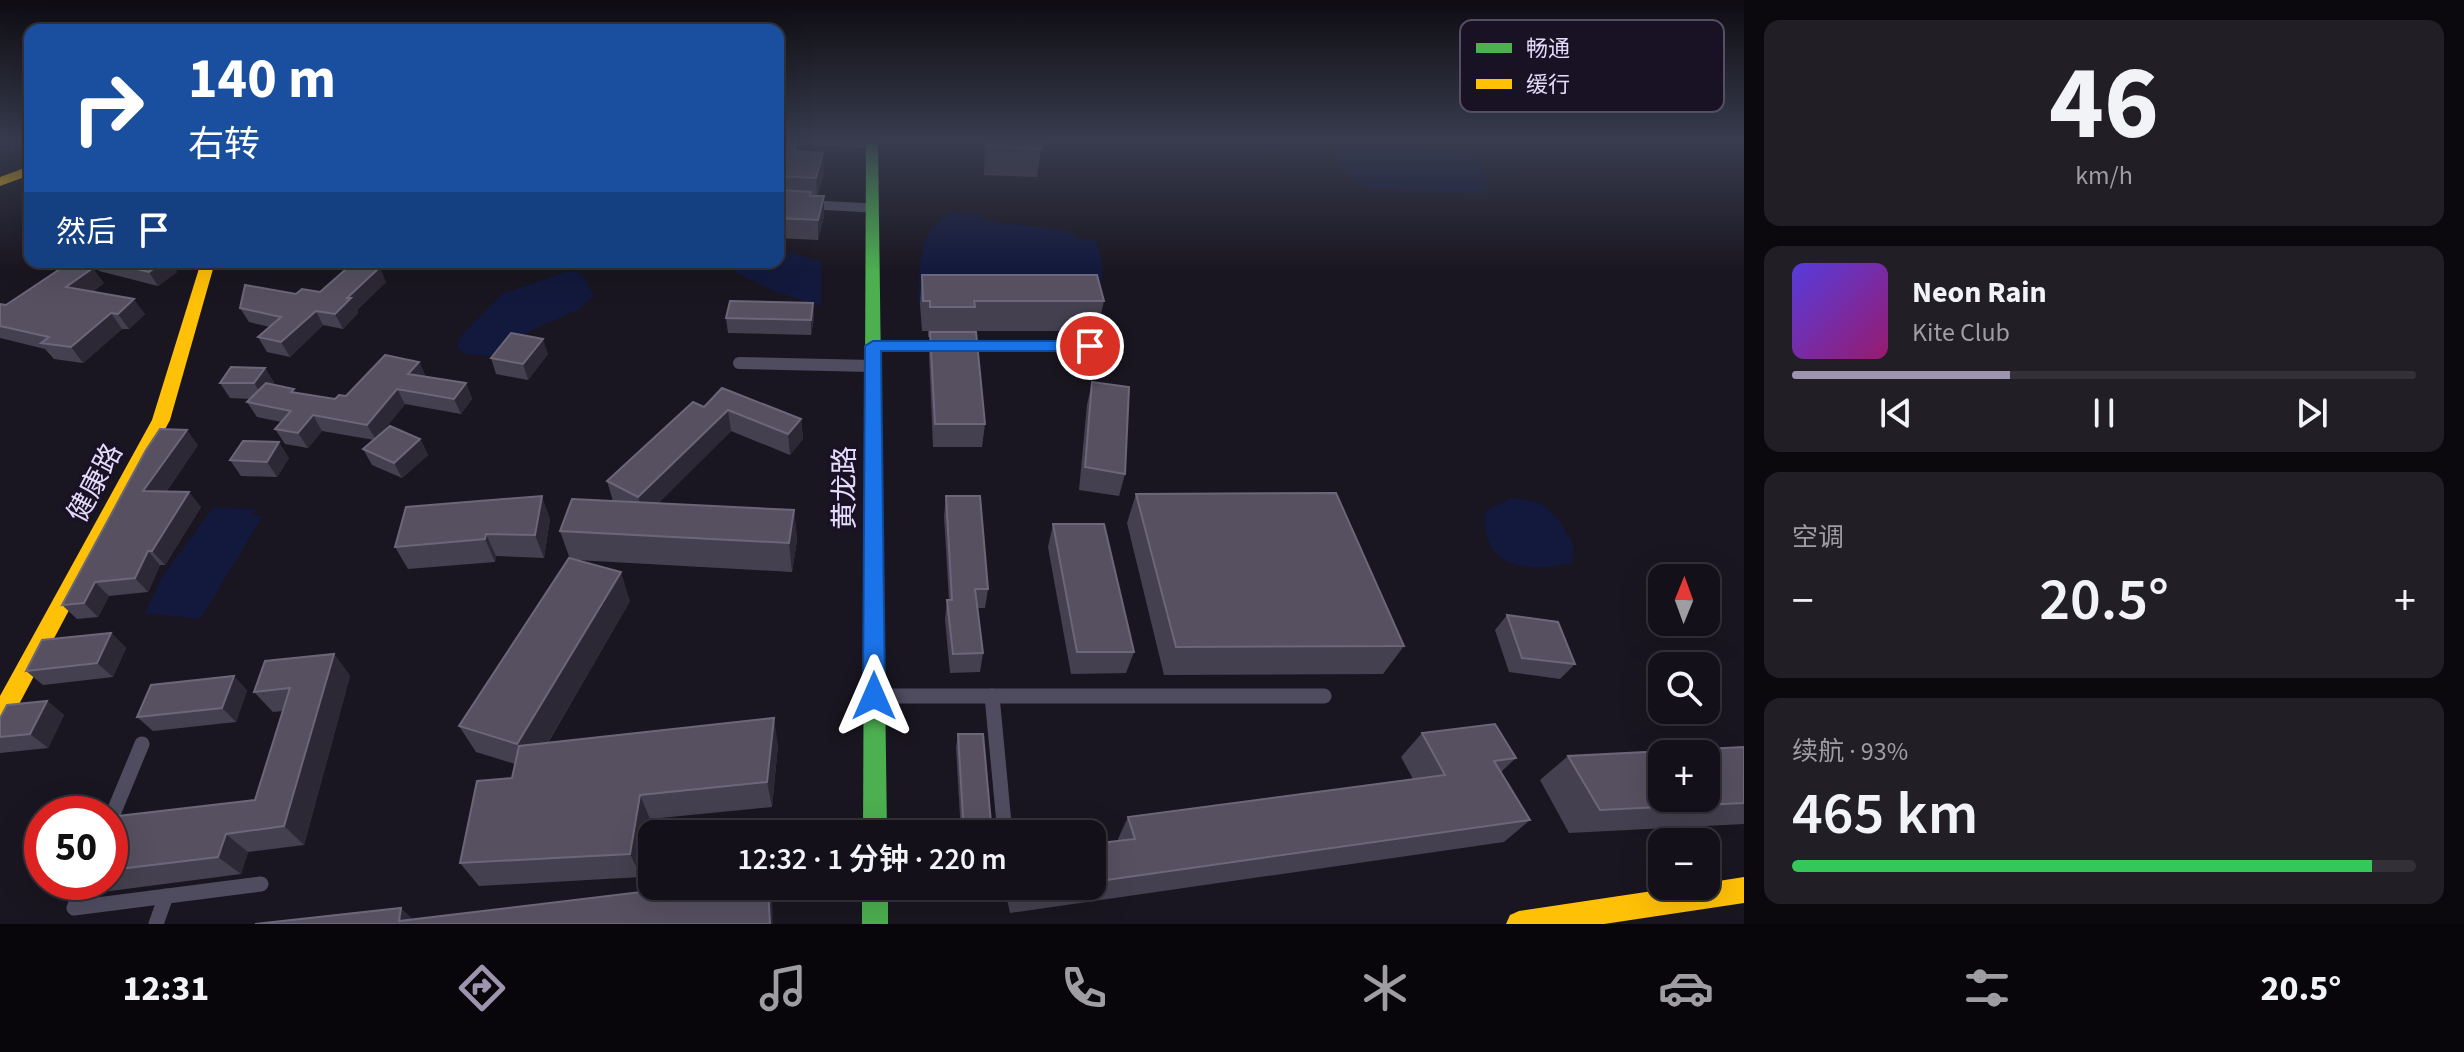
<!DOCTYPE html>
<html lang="zh">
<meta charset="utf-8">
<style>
body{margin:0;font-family:"Source Sans 3","Noto Sans SC",sans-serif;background:#211e26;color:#f1f3f6;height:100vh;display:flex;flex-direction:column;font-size:30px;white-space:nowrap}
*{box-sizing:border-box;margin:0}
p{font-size:26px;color:#9d9da2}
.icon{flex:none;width:44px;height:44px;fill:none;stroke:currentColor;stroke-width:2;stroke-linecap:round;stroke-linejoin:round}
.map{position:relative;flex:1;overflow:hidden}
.drawer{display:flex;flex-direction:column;gap:20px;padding:20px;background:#0b090e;width:720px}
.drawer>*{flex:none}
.banner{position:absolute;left:24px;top:24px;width:760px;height:244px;border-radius:16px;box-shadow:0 8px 32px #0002,0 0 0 2px #333038;background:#1a4fa0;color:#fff;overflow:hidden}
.needle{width:52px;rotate:1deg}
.tools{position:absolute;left:1648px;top:564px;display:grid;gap:16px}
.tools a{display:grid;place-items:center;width:72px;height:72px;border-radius:16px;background:#141019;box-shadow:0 8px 32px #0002,0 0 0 2px #333038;font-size:40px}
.speed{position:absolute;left:24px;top:796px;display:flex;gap:16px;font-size:40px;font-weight:700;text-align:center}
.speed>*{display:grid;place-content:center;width:104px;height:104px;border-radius:50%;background:#141019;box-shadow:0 8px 32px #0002,0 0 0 2px #333038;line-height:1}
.speed .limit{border:12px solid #d22;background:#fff;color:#111}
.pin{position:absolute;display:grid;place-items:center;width:68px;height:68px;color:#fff;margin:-34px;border:4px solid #fff;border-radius:50%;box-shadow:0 2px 8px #0007}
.me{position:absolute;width:88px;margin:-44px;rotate:0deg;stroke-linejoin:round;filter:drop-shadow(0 0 6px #0008)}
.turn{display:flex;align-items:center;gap:28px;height:168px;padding:0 32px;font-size:36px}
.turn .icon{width:104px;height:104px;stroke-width:2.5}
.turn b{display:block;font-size:56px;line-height:68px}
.then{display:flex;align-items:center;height:76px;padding:0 32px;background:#0003;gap:16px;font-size:30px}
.big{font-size:60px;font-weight:600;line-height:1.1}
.drawer .tile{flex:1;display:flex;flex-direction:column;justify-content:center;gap:12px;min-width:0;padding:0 28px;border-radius:16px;background:#211e26}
.drawer .dial{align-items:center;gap:0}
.dial b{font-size:104px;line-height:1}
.song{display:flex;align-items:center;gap:24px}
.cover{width:96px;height:96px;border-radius:12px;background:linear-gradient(135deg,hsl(250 70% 55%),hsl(320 70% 35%))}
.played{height:8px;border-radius:4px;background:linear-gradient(90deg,#9d95af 35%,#333038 35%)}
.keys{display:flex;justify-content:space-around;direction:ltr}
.heat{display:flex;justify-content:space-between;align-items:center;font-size:44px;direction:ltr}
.charge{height:12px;border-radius:6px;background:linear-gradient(90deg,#34c759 93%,#333038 0)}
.trip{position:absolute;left:638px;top:820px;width:468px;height:80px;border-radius:16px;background:#141019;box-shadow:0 8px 32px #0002,0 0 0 2px #333038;font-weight:600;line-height:80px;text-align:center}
.menu{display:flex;height:128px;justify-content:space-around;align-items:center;background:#08060a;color:#9d9da2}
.menu .icon{width:56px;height:56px}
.menu .active{color:#9d95af}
.menu b{font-size:36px;color:#f1f3f6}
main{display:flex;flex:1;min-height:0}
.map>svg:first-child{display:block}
.water{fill:#12193c}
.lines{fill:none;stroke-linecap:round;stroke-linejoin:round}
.lane-far2{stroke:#504c60;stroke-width:9}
.lane-far1{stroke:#504c60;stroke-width:12}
.lane{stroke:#504c60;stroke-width:15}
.fast{fill:#4caf50;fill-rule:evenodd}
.slow{fill:#ffc107;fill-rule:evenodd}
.wall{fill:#45404f}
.shaded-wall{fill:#2d2835}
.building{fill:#565061;stroke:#6c667a;stroke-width:2;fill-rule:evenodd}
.route{fill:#1a73e8;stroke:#114b97;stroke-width:2}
.labels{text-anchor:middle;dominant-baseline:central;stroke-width:8;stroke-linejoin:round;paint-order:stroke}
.street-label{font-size:28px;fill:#e4dafb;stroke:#191225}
.key{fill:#191225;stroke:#564e65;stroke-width:2}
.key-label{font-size:22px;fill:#e4dafb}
</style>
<main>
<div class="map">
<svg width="1744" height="924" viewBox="0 0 1744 924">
<rect width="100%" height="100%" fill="#1a1621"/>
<!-- water -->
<g class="water">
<path d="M1338,142C1360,141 1458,144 1472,156C1481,163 1485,173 1489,183L1484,193L1371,189C1347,183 1342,168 1334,146Z"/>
<path d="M951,212L980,215L987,221L1065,230L1079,239L1096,240C1104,263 1106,280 1092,302H918C920,267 917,231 951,212Z"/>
<polygon points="778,250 821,261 821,306 776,292 714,262 778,262"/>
<polygon points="571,270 582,275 594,295 578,310 536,328 489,356 465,354 457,348 461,336 502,294"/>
<path d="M1513,498C1551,501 1555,515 1574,545L1571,563C1526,574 1480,567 1485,511Z"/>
<polygon points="213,508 256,509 252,515 263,516 200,619 145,613 164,574"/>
</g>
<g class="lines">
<!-- lane-far2 -->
<g class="lane-far2">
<polyline points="815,141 872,144"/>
<polyline points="778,203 872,208"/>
</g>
<!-- lane-far1 -->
<g class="lane-far1">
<polyline points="874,346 943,346"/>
<polyline points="962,346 1090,346"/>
<polyline points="739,363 872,366"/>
</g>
<!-- lane -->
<g class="lane">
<polyline points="880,696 1324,696"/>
<polyline points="992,696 1005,834"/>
<polyline points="110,821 142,744"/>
<polyline points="85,882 74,908 261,884"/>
<polyline points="156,924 166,896"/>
</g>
<!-- fast -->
<g class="fast">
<polygon points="866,141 878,141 887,834 863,834"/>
<rect x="862" y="886" width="26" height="38"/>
</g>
<!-- slow -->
<g class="slow">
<polygon points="30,166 30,175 0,186 0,177"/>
<polygon points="201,262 215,262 170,420 8,725 0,728 0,696 152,420"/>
<polygon points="1744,877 1744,903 1604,924 1506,924 1510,915 1519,911 1686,886 1706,886 1706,883"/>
</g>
</g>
<!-- wall -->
<g class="wall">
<polygon points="778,141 802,152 824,173 817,196 824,216 818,240 778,238"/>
<polygon points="985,141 1041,141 1041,149 1037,177 984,175"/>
<polygon points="93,262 171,262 177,272 158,286 99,271"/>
<polygon points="922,275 1104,301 1097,331 972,331 985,424 982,447 933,447 929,355 930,337 928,337 928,331 922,331 920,304"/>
<polygon points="386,282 357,310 358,313 343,329 323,325 290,357 267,352 258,337 270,327 249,322 240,308 296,294 320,292"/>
<polygon points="104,283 92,292 145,314 129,329 122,329 83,363 54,359 45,349 0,338 0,304 6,305"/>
<polygon points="813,303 814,318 811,335 728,333 726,318"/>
<polygon points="548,354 528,380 496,374 491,358"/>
<polygon points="419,362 426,377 466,383 472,399 461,414 405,404 379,436 420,439 428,455 402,478 372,465 363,449 374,440 322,431 308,448 285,444 275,429 281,422 257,417 247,402 250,399 230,398 220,383 265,368 274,383 273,385 297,393 335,399 346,396"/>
<polygon points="1092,382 1125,474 1119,496 1079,490 1087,405"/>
<polygon points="704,407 801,419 803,439 790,455 731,431 658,503 794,510 797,540 792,572 577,560 630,601 548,743 778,745 772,807 650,819 641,877 479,886 460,863 512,778 515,764 476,752 459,726 570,559 560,531 613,501 607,481"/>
<polygon points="198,445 166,492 201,507 165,565 160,565 148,592 109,596 98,617 77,619 62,605"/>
<polygon points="289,458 277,477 241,476 230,460"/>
<polygon points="1136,494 1404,646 1383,674 1164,675 1127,523"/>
<polygon points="946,496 988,589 985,608 977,608 983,653 980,672 950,673 945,619 947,600 949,600 944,516"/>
<polygon points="550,519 544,558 496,556 495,562 408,569 395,547"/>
<polygon points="1053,524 1134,652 1126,673 1071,674 1048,547"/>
<polygon points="1507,615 1575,664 1560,679 1509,672 1495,630"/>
<polygon points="111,633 126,648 113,677 43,685 26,671"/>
<polygon points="334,654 350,676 304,845 248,852 241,874 95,893 77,882 110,882 110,817 255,800 283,711 273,712 254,692"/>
<polygon points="247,690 236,722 153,731 137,717"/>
<polygon points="47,701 64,715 48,748 0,753 0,718"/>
<polygon points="1422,733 1516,758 1501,772 1530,820 1504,842 1010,913 1004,886 1092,886 1092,844 1118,841 1118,839 1128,817 1413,779 1401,757"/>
<polygon points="958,734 992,834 961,834 956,747"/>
<polygon points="1744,747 1744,824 1569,833 1540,780 1568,756"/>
</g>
<!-- shaded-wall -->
<g class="shaded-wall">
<polygon points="798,141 806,141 796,171 794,151"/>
<polygon points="823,153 824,173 817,198 816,178"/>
<polygon points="824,196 824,216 818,240 818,220"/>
<polygon points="163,262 171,262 177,272 158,286 149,272"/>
<polygon points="380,267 386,282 357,310 358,313 343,329 335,314 347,298"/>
<polygon points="93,268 104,283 77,302 66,287"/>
<polygon points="134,299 145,314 129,329 118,314"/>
<polygon points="813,303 814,318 811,335 811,320"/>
<polygon points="316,311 323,325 290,357 281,342"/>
<polygon points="111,313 122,329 83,363 71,347"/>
<polygon points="543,339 548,354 528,380 523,364"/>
<polygon points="419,362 426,377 408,374"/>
<polygon points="265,368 274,383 264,399 254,383"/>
<polygon points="466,383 472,399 461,414 454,399"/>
<polygon points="397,389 405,404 376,440 367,425"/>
<polygon points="728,410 731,431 644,518 638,497"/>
<polygon points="313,415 322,431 308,448 298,433"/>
<polygon points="801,419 803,439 790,455 788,434"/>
<polygon points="187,430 198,445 156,506 143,491"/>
<polygon points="420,439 428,455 402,478 394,463"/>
<polygon points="279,442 289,458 277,477 267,462"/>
<polygon points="189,492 201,507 165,565 152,551"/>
<polygon points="542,496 550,519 544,558 535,535"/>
<polygon points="794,510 797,540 792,572 789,543"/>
<polygon points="486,534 496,556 495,562 485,539"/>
<polygon points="148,551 160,565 148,592 135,578"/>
<polygon points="621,572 630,601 532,770 517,744"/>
<polygon points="95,582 109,596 98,617 84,603"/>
<polygon points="111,633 126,648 113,677 97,663"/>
<polygon points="334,654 350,676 304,845 284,826"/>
<polygon points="234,676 247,690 236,722 222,708"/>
<polygon points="47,701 64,715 48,748 30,734"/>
<polygon points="774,718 778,745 772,807 767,782"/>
<polygon points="640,795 650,819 641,877 630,854"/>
<polygon points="226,834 248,852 241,874 218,857"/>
<polygon points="768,886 770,886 772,894 773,924 770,924"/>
<polygon points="401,908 418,924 399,921"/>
</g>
<!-- building -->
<g class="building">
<polygon points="778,141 798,141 794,151 823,153 816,178 778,176"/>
<polygon points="987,141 1041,141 1041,149 987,146"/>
<polygon points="778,190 811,192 810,196 824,196 818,220 778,218"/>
<polygon points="108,262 163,262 149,272"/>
<polygon points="354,262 380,267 347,298 351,298 335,314 316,311 281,342 258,337 281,317 240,308 245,285 296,294 302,289 320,292"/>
<polygon points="69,263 93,268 66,287 134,299 118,314 111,313 71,347 41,343 49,337 0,326 0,304 6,305"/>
<polygon points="922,275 1097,275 1104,301 974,301 975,307 930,307 930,301 923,301"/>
<polygon points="730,301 813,303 811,320 726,318"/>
<polygon points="930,332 976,332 985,424 935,424"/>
<polygon points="511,333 543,339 523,364 491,358"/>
<polygon points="385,355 419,362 408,374 466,383 454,399 397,389 367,425 313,415 298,433 275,429 291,411 247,402 266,383 294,389 291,392 335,399 339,395 346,396"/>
<polygon points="231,367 265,368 254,383 220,383"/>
<polygon points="1092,382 1129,387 1125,474 1085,467"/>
<polygon points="722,388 801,419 788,434 728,410 638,497 607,481 693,402 704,407"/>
<polygon points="390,426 420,439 394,463 363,449"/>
<polygon points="160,429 187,430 143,491 189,492 152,551 148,551 135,578 95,582 84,603 62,605 146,450"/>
<polygon points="243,441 279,442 267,462 230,460"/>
<polygon points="1336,493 1404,646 1176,647 1136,494"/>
<polygon points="542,496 535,535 486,534 485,539 395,547 406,507"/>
<polygon points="946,496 980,496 988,589 975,589 983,653 953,654 947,600 952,600"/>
<polygon points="572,499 794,510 789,543 560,531"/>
<polygon points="1053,524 1104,524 1134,652 1077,652"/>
<polygon points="569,558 621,572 517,744 459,726"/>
<polygon points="1507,615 1558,622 1575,664 1522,658"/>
<polygon points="111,633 97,663 26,671 42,640"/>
<polygon points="334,654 284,826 226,834 218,857 110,870 110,817 255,800 290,688 254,692 265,661"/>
<polygon points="234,676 222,708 137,717 151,685"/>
<polygon points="47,701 30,734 0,737 0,718 7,705"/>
<polygon points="774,718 767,782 640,795 630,854 460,863 477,781 512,778 519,746"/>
<polygon points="1495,724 1516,758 1494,761 1530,820 1092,882 1092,844 1135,839 1128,817 1445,775 1422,733"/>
<polygon points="958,734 983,734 992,834 964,834"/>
<path d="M1744,747V803L1600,810L1568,756ZM1662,754H1706V798H1662Z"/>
<polygon points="691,886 768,886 770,924 255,924 401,908 399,921"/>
<polygon points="1014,886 1065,886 1016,893"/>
</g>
<!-- sky -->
<linearGradient id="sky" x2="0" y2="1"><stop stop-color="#0e0c12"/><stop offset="0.52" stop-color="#383c4e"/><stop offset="1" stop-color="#383c4e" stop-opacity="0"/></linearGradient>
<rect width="1744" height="271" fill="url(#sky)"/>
<!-- route -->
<polygon class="route" points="873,341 1090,341 1098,346 1090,351 881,351 885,696 882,703 874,706 866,703 863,696 865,346"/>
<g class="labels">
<!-- street labels -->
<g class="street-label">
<text transform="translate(95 483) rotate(-62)">健康路</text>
<text transform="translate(845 488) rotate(-90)">黄龙路</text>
</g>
</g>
<!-- legend -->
<rect x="1460" y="20" width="264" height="92" rx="12" class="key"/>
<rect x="1476" y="43" width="36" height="10" fill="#4caf50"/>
<rect x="1476" y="79" width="36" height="10" fill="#ffc107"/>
<g class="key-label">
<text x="1526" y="56">畅通</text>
<text x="1526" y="92">缓行</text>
</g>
</svg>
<div class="tools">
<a><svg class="needle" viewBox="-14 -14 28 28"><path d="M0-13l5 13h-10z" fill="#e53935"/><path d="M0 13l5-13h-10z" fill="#9d9da2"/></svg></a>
<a><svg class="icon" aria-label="search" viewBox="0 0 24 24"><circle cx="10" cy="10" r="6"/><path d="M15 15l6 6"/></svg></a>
<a>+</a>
<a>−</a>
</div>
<div class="speed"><div class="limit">50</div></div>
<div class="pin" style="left:1090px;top:346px;background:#d93025"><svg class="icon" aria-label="arrive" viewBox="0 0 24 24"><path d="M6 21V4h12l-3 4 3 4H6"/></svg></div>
<svg class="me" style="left:874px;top:696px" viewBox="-20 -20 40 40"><path d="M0-17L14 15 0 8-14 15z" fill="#1a73e8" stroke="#fff" stroke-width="4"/></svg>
<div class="trip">12:32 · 1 分钟 · 220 m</div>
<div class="banner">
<div class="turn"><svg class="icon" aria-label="right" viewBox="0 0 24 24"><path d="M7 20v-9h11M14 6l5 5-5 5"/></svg><div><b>140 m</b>右转</div></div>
<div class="then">然后<svg class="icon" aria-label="arrive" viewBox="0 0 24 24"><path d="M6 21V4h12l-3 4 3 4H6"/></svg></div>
</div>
</div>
<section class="drawer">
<div class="tile dial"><b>46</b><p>km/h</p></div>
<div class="tile">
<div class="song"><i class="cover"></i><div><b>Neon Rain</b><p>Kite Club</p></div></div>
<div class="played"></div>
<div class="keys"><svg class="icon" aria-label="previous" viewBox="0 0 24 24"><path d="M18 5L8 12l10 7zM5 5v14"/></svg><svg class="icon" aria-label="pause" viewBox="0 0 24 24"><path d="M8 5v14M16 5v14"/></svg><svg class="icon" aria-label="next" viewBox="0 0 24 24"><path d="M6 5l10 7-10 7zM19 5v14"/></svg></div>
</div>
<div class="tile"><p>空调</p>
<div class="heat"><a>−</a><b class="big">20.5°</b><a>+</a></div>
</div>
<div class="tile"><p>续航 · 93%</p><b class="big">465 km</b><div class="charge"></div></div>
</section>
</main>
<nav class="menu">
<b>12:31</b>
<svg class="icon active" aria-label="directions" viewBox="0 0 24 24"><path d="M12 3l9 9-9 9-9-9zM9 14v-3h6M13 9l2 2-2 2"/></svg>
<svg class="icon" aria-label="music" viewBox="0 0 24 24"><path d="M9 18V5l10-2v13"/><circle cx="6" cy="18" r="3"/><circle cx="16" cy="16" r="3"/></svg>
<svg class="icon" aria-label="phone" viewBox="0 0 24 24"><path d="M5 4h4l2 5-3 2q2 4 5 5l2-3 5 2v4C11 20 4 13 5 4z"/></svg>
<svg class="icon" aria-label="climate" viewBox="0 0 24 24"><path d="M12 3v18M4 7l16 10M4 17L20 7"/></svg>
<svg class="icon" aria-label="car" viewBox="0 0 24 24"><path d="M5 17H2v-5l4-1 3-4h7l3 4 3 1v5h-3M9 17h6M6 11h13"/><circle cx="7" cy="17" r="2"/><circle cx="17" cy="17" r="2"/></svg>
<svg class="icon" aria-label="filters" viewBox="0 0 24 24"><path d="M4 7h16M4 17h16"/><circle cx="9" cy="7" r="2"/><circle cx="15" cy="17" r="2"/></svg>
<b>20.5°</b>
</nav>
